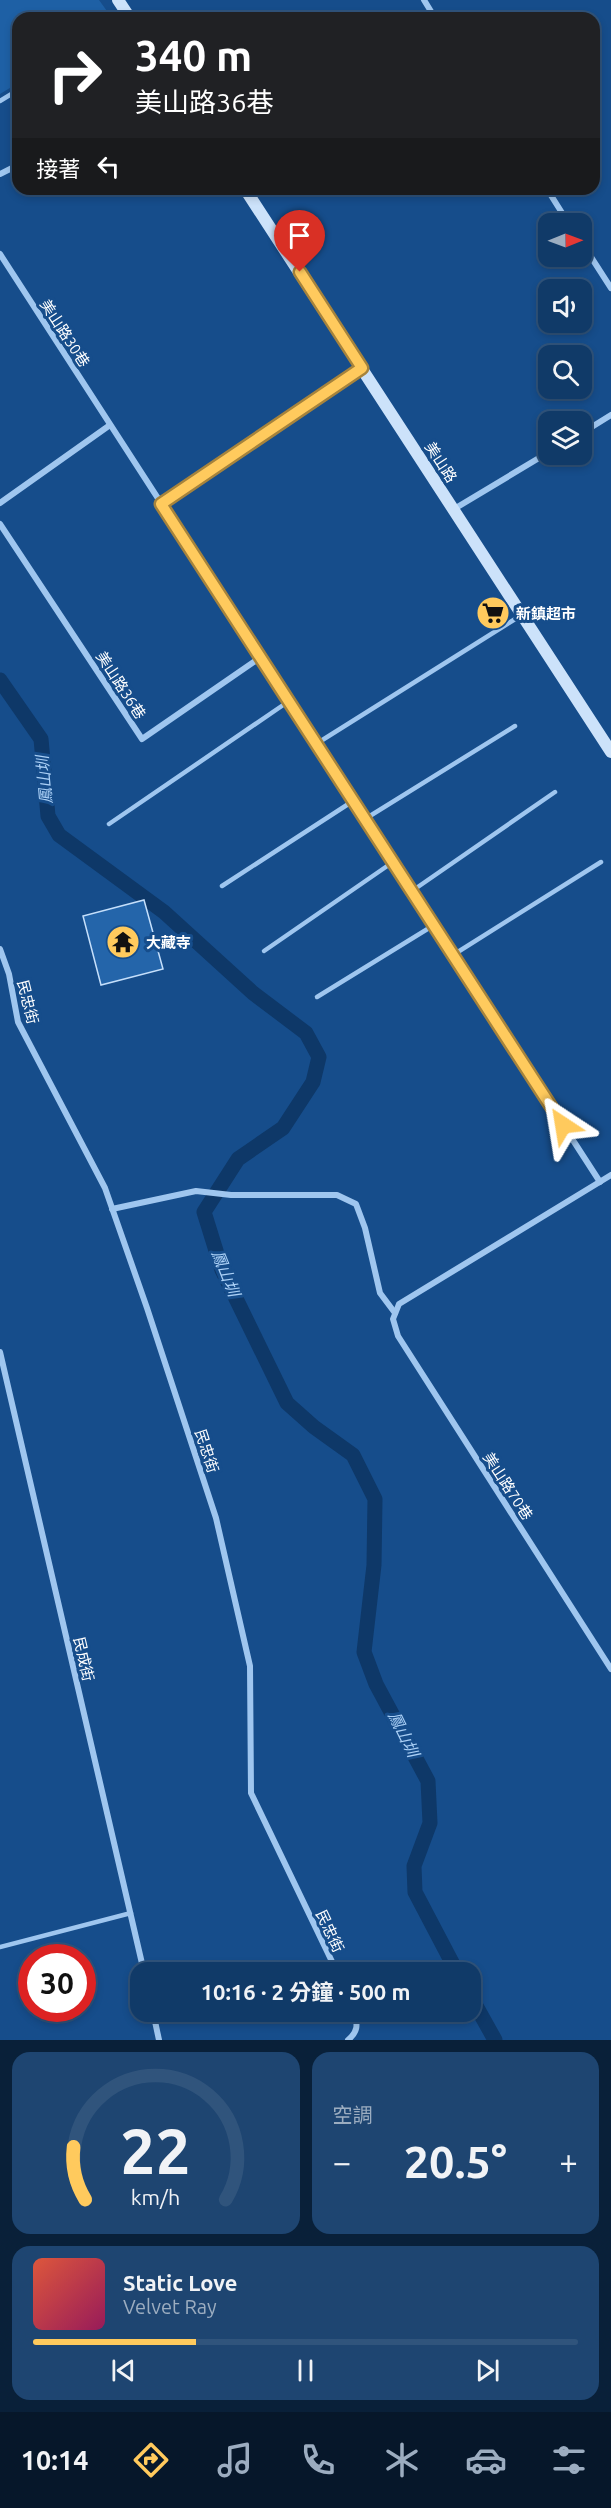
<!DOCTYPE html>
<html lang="zh-TW">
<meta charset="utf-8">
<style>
body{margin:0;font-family:Ubuntu,"Noto Sans TC",sans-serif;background:#1e4571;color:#f1f3f6;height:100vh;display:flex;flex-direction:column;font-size:22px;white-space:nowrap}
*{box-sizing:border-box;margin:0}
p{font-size:20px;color:#9cadc0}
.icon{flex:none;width:33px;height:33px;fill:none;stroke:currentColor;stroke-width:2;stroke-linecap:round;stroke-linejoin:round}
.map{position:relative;height:2040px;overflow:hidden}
.side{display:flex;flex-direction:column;gap:12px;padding:12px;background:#092039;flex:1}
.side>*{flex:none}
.guide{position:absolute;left:12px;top:12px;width:588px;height:183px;border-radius:18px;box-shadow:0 3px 9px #0003,0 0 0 2px #30547c;background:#202124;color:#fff;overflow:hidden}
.needle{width:39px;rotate:89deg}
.controls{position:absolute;left:538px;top:213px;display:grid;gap:12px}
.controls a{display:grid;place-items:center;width:54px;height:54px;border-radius:12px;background:#103a68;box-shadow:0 3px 9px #0003,0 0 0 2px #30547c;font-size:30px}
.speed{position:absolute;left:18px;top:1944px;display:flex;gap:12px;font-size:30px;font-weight:700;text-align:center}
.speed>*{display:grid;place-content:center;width:78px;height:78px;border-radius:50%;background:#103a68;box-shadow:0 3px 9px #0003,0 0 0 2px #30547c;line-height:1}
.speed .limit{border:9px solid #d22;background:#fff;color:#111}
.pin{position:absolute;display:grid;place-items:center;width:51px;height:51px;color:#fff;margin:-62px -26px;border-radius:50% 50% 50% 0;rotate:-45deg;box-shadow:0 0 6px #0007}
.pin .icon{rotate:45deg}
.me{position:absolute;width:66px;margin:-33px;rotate:327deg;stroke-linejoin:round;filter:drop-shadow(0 0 4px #0008)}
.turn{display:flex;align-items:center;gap:21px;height:126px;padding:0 24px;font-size:27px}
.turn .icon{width:78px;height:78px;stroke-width:2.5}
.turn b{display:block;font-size:42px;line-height:51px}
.then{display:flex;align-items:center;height:57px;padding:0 24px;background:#0003;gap:12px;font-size:22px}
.big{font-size:45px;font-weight:700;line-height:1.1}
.side .widget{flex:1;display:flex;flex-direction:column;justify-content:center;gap:9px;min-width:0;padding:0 21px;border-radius:18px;background:#1e4571}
.side .dial{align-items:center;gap:0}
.dial svg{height:156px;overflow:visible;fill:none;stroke:#30547c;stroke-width:7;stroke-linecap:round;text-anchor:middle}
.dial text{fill:#f1f3f6;stroke:none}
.song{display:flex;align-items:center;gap:18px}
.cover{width:72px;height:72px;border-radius:9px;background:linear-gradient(135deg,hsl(10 70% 55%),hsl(330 70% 35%))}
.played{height:6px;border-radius:3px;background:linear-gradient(90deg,#ffca5d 30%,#30547c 30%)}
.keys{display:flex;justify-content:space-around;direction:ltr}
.heat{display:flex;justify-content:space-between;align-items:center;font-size:33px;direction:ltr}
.side .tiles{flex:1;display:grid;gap:12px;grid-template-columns:1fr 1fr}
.widget:last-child{grid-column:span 2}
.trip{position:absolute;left:130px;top:1962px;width:351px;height:60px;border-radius:18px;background:#103a68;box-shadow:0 3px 9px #0003,0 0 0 2px #30547c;font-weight:700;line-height:60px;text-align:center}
.tab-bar{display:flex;height:96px;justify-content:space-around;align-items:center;background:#06172a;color:#9cadc0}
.tab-bar .icon{width:42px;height:42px}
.tab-bar .current{color:#ffca5d}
.tab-bar b{font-size:27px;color:#f1f3f6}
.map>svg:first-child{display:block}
.green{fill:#1e60a5}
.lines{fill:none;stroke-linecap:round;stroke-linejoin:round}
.canal{stroke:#0e3868;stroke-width:15}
.building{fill:#2465aa;stroke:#c5dffb;stroke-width:1.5}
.lane{stroke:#9fc6ef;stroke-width:4.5}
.street{stroke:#9fc6ef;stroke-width:6}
.secondary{stroke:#cce2fa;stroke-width:12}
.route-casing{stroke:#a6833c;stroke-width:15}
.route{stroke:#ffca5d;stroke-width:10}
.labels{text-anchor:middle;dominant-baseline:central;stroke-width:6;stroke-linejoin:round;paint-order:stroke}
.street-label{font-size:15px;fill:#fff;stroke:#164d8b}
.poi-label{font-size:15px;font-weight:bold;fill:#fff;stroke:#164d8b;text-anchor:start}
.water-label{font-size:16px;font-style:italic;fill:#abd0f6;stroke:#164d8b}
</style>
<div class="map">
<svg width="611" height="2040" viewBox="0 0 611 2040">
<rect width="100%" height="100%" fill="#164d8b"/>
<!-- green -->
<polygon class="green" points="0,0 99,0 112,18 18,18 18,83 0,94"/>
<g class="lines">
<!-- canal -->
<g class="canal">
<polyline points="0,680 41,739 48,816 59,835 164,912 253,993 306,1033 319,1057 313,1082 283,1128 238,1159 204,1212 222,1270 287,1403 314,1427 353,1455 375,1499 374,1565 364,1652 376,1684 428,1781 430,1823 414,1866 415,1892 457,1972"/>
<polyline points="471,1997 495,2040"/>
</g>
</g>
<!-- building -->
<polygon class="building" points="144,900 163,969 101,985 83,916"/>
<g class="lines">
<!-- lane -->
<g class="lane">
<polyline points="0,101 18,90"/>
<polyline points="316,744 520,616"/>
<polyline points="365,819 515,726"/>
<polyline points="109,824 289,701"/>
<polyline points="222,886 353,801"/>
<polyline points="412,891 555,792"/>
<polyline points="264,951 393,862"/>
<polyline points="453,955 601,862"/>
<polyline points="317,997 434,925"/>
<polyline points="0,1947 131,1913"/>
</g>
<!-- street -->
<g class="street">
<polyline points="424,0 435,18"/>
<polyline points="0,174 18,165"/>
<polyline points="547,189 569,224"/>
<polyline points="582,243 611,288"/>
<polyline points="0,254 600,1182"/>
<polyline points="582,433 611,415"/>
<polyline points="0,503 110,425"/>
<polyline points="161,504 362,369"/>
<polyline points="454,509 549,452"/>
<polyline points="0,524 142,739 261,657"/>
<polyline points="0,949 9,974 18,1022 105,1188 147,1308 216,1518 250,1666 251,1793 337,1972"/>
<polyline points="611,1175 399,1304 393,1319 398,1336 611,1669"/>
<polyline points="112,1209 196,1191 231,1195 337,1195 356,1204 365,1228 380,1293 395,1313"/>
<polyline points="0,1352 144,1972"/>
<polyline points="153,2012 159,2040"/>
<path d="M348,2040C359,2031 357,2024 355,2012"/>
</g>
<!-- secondary -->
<g class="secondary">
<polyline points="118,0 130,18"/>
<polyline points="245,189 611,752"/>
</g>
</g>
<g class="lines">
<defs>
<polyline id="route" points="300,272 362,368 161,504 563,1125"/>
</defs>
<!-- route casing -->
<use href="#route" class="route-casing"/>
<!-- route -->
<use href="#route" class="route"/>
</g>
<!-- icons -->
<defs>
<symbol id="supermarket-disc" viewBox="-11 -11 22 22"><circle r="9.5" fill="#ffca5d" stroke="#164d8b"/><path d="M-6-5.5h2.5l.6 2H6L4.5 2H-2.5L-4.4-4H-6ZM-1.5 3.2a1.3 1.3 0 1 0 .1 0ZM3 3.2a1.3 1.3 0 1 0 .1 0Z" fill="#111"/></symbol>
<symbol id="temple-disc" viewBox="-11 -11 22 22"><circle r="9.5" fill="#ffca5d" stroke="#164d8b"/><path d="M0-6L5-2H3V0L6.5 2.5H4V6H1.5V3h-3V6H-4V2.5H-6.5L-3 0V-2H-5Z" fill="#111"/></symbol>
</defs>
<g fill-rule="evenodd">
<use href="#supermarket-disc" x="474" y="594" width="38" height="38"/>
<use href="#temple-disc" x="104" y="923" width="38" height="38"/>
</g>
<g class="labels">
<!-- street labels -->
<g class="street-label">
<text transform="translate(65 333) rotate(57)">美山路30巷</text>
<text transform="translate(441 462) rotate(57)">美山路</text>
<text transform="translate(121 685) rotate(57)">美山路36巷</text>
<text transform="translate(28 1002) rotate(76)">民忠街</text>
<text transform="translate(207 1451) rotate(72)">民忠街</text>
<text transform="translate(508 1486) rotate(57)">美山路70巷</text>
<text transform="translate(84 1659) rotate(77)">民成街</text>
<text transform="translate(330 1931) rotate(65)">民忠街</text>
</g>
<!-- poi labels -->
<g class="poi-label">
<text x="516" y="613">新鎮超市</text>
<text x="146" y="942">大藏寺</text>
</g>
<!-- water labels -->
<g class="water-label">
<text transform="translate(44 780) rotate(-95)">鳳山圳</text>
<text transform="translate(226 1273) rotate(68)">鳳山圳</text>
<text transform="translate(404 1734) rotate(64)">鳳山圳</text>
</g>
</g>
</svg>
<div class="controls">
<a><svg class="needle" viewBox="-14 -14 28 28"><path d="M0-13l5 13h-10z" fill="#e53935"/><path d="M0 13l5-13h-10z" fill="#9cadc0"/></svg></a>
<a><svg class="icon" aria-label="sound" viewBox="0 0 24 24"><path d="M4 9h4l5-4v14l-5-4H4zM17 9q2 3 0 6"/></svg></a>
<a><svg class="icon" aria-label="search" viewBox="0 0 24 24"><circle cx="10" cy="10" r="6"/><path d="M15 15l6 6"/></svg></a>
<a><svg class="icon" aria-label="layers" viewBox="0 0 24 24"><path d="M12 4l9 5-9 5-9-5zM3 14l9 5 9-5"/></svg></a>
</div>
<div class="speed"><div class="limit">30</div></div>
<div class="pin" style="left:300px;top:272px;background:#d93025"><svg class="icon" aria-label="arrive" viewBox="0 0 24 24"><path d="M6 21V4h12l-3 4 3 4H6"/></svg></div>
<svg class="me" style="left:563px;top:1125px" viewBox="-20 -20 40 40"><path d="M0-17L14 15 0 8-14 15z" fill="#ffca5d" stroke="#fff" stroke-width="4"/></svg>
<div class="trip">10:16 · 2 分鐘 · 500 m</div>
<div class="guide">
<div class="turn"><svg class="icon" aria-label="right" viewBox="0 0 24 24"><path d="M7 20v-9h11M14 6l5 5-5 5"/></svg><div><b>340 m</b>美山路36巷</div></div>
<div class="then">接著<svg class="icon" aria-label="left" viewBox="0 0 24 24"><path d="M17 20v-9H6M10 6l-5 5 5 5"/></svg></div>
</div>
</div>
<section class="side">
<div class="tiles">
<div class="widget dial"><svg viewBox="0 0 100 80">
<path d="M14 69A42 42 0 1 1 86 69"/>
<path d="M14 69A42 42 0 0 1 8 42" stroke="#ffca5d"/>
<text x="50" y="56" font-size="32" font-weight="700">22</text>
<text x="50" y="72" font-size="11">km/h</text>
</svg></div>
<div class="widget"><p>空調</p>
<div class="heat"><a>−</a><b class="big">20.5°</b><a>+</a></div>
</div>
<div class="widget">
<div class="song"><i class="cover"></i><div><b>Static Love</b><p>Velvet Ray</p></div></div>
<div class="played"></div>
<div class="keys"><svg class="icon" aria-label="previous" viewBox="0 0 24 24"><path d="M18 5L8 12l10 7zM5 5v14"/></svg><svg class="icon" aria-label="pause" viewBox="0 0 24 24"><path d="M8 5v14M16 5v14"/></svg><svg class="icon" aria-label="next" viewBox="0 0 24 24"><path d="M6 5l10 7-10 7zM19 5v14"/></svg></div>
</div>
</div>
</section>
<nav class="tab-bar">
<b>10:14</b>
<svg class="icon current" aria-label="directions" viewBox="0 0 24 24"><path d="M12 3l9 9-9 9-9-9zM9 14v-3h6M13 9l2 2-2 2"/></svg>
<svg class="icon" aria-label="music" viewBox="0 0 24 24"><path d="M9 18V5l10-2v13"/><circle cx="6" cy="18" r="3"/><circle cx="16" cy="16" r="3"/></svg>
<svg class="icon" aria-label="phone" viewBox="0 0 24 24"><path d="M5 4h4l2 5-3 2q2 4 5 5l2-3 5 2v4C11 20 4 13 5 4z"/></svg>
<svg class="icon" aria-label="climate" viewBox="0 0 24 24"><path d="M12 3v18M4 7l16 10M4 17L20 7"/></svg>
<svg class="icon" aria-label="car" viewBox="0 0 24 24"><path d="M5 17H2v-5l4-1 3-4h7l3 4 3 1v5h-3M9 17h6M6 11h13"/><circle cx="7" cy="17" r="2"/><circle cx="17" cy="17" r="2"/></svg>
<svg class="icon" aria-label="filters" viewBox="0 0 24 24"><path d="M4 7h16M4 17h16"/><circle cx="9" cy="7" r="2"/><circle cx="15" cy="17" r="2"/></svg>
</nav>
